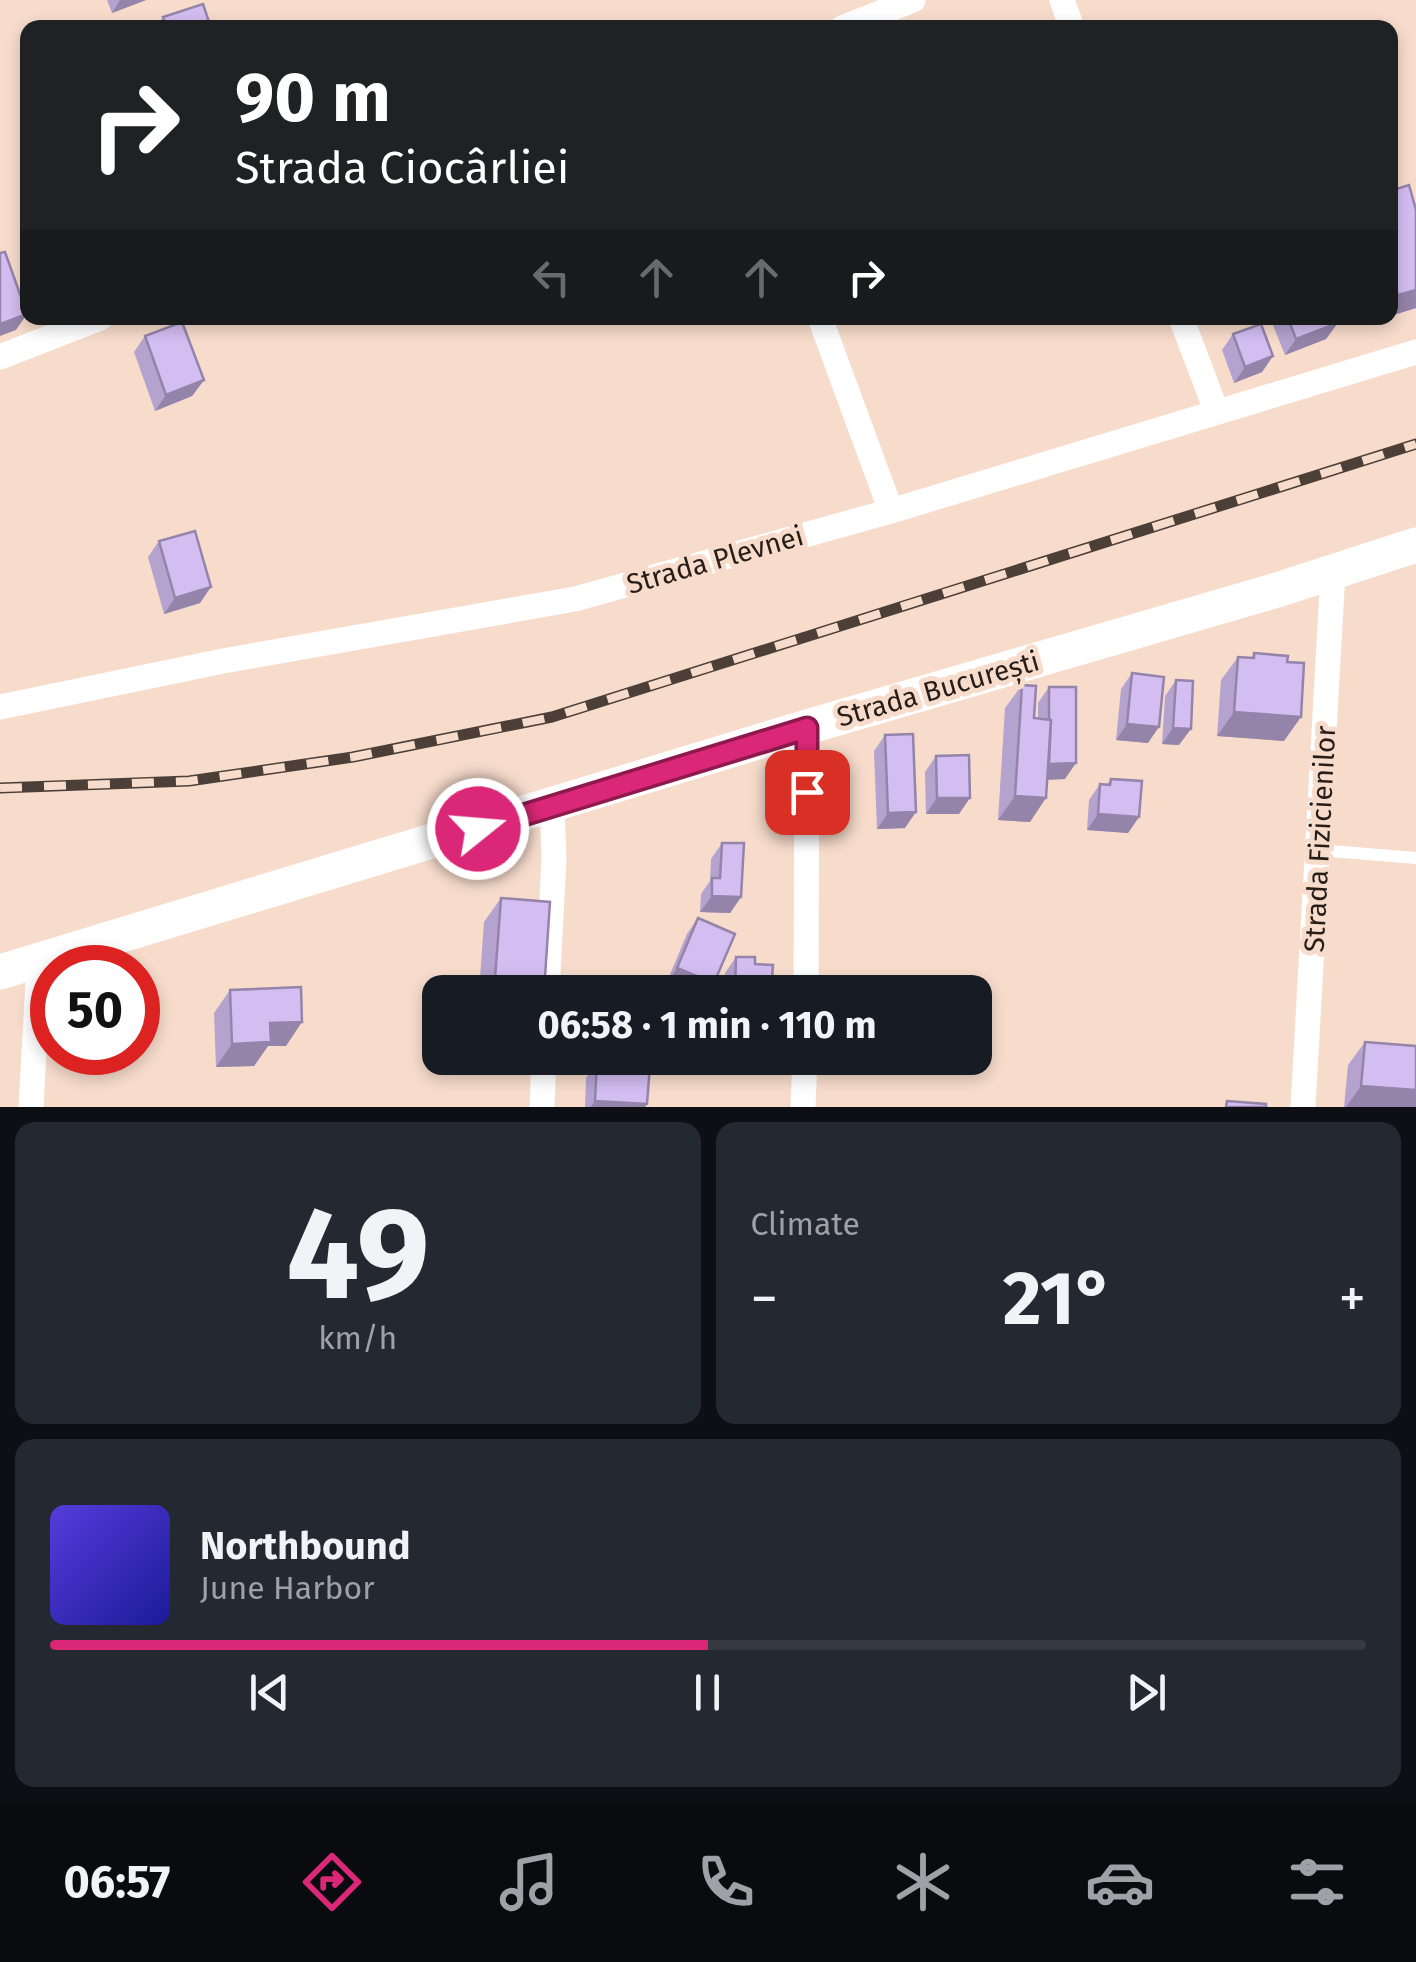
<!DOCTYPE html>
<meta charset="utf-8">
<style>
body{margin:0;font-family:"Fira Sans",sans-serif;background:#242831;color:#f1f3f6;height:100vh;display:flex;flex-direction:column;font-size:38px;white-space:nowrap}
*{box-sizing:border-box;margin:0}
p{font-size:32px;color:#9ea1a6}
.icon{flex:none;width:55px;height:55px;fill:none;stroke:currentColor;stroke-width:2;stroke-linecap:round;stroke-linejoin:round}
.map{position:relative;height:1107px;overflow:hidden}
.sheet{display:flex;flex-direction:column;gap:15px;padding:15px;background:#0d0f14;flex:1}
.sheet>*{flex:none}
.banner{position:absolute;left:20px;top:20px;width:1378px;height:305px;border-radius:20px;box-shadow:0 5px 15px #0003;background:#202124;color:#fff;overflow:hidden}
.speed{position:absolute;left:30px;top:945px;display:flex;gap:20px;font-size:50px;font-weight:700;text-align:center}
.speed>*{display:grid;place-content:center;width:130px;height:130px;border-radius:50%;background:#171b24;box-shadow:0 5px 15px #0003;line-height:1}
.speed .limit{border:15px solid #d22;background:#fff;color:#111}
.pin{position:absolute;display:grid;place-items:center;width:85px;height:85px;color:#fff;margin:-42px;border-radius:20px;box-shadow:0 5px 15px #0006}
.me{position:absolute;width:110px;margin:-55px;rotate:73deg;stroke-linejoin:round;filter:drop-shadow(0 0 8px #0008)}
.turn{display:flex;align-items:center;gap:35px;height:210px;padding:0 50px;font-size:45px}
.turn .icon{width:130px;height:130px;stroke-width:2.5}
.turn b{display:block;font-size:70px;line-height:85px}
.lanes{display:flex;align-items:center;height:95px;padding:0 50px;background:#0003;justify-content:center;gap:50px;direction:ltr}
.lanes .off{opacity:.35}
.big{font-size:75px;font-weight:700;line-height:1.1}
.sheet .card{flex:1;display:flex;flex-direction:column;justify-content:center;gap:15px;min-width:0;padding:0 35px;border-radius:20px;background:#242831}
.sheet .dial{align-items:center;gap:0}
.dial b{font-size:130px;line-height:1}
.song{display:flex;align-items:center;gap:30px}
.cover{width:120px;height:120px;border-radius:15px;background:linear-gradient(135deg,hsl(250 70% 55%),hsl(240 70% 35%))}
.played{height:10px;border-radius:5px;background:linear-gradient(90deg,#db2777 50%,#363941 50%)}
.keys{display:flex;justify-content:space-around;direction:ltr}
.heat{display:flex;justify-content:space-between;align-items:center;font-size:55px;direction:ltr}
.sheet .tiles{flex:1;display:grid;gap:15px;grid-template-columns:1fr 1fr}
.card:last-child{grid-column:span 2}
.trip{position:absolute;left:422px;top:975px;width:570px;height:100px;border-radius:20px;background:#171b24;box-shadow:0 5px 15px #0003;font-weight:700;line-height:100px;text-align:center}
.menu{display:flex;height:160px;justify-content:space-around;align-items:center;background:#090b0e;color:#9ea1a6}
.menu .icon{width:70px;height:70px}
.menu .on{color:#db2777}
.menu b{font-size:45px;color:#f1f3f6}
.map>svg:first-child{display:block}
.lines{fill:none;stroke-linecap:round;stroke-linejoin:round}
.lane{stroke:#fff;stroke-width:12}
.street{stroke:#fff;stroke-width:25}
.secondary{stroke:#fff;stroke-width:35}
.rail-casing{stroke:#4c3f38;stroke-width:11}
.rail{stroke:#f7dccc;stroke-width:8;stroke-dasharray:22;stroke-linecap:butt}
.wall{fill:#b5a3cf}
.shaded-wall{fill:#9484a9}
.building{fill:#d3bdf1;stroke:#9484a9;stroke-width:2.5}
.route-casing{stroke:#8e194d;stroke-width:25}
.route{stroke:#db2777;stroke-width:18}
.labels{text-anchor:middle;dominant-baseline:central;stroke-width:10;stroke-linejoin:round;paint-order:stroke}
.street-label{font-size:28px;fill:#271d18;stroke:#f7dccc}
</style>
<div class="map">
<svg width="1416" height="1107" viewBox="0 0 1416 1107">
<rect width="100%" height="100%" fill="#f7dccc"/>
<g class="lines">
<!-- lane -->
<polyline class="lane" points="1319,850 1416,858"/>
<!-- street -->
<g class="street">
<polyline points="1062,0 1072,28"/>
<polyline points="842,28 913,0"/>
<polyline points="820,318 891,511"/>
<polyline points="1181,318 1216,410"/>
<polyline points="0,357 100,318"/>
<polyline points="0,707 223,661 575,599 891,511 1416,352"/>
<polyline points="547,992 554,859 552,806"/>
<polyline points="806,992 807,727"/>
<polyline points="31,1107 39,963"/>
<polyline points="542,1107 544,1058"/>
<polyline points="803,1107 805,1058"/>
<polyline points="1303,1107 1333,572"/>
</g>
<!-- secondary -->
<polyline class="secondary" points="0,972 807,727 1277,590 1416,545"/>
<defs>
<polyline id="rail" points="0,788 189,781 353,757 552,717 1416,444"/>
</defs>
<!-- rail casing -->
<use href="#rail" class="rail-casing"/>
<!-- rail -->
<use href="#rail" class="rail"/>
</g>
<!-- wall -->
<g class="wall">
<polygon points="107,0 146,0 112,13"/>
<polygon points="163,17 211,28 156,28"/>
<polygon points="1390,191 1416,210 1416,308 1390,316"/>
<polygon points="1270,318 1336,318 1326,339 1285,355"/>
<polygon points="1233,334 1273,356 1262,372 1234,383 1222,350"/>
<polygon points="145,336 204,380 192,396 155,411 134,352"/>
<polygon points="159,541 200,603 164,614 148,557"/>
<polygon points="1254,653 1287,662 1284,741 1217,736 1221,680 1238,657 1251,658"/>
<polygon points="1132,673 1148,743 1116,740 1121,689"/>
<polygon points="1176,680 1179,745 1162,744 1165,696"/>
<polygon points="1022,685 1034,718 1038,719 1038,703 1049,687 1065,779 1047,780 1030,822 998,820 1005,708"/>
<polygon points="885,735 905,828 877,829 874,751"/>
<polygon points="936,756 959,814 926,814 925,772"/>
<polygon points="1111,779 1139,817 1128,833 1087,830 1089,800 1100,784 1107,784"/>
<polygon points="722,843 741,897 730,913 700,912 701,894 710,881 711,859"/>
<polygon points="501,898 544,992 479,992 484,922"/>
<polygon points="698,918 714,983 707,992 686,992 666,984 687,934"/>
<polygon points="736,957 755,964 772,979 780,992 724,992 725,973"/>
<polygon points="230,990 286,1046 268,1046 254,1066 216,1067 214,1013"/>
<polygon points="1365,1042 1416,1107 1344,1107 1348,1065"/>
<polygon points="597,1062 647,1104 645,1107 585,1107 586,1078"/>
</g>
<!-- shaded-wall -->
<g class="shaded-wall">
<polygon points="120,0 146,0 112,13"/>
<polygon points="1416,290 1416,308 1390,316 1390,306 1398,295"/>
<polygon points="27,314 16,330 0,336 0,324"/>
<polygon points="1338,323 1326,339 1285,355 1296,339"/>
<polygon points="1273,356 1262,372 1234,383 1245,367"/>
<polygon points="204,380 192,396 155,411 166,395"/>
<polygon points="211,587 200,603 164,614 175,598"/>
<polygon points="1234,712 1301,717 1284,741 1217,736"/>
<polygon points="1127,724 1159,727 1148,743 1116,740"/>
<polygon points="1173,728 1191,729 1179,745 1162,744"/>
<polygon points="1076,763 1065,779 1038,780 1049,764"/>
<polygon points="1015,796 1046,798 1030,822 998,820"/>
<polygon points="937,798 970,798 959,814 926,814"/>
<polygon points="916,812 905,828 877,829 888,813"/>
<polygon points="1098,814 1139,817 1128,833 1087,830"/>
<polygon points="712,896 741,897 730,913 700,912"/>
<polygon points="677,968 714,983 707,992 686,992 666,984"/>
<polygon points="302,1022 286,1046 268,1046 254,1066 216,1067 232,1044 270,1023"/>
<polygon points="1361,1086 1416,1090 1416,1107 1346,1107"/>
<polygon points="595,1101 647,1104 645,1107 591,1107"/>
</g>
<!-- building -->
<g class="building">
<polygon points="203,4 211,28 167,28 163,17"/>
<polygon points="1409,185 1416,210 1416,290 1398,295 1390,270 1390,191"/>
<polygon points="5,252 27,314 0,324 0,253"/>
<polygon points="1288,318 1336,318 1338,323 1296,339"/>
<polygon points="182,322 204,380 166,395 145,336"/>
<polygon points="1261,324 1273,356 1245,367 1233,334"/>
<polygon points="195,531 211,587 175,598 159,541"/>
<polygon points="1254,653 1288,656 1287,662 1304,663 1301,717 1234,712 1238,657 1254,658"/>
<polygon points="1132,673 1164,677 1159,727 1127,724"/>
<polygon points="1176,680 1193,681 1191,729 1173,728"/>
<polygon points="1022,685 1036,686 1034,718 1051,720 1046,798 1015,796"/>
<polygon points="1049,687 1076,687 1076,763 1049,764 1051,720 1049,719"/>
<polygon points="913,734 916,812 888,813 885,735"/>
<polygon points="969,755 970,798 937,798 936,756"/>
<polygon points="1111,779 1142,781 1139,817 1098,814 1100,784 1110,785"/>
<polygon points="722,843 744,843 741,897 712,896 712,878 720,878"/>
<polygon points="501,898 550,902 544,992 494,992"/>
<polygon points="698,918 735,934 714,983 677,968"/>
<polygon points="736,957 755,957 755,964 773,965 772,979 781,980 780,992 735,992"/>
<polygon points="301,987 302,1022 270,1023 271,1042 232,1044 230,990"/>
<polygon points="1365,1042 1416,1046 1416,1090 1361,1086"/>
<polygon points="597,1062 650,1065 647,1104 595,1101"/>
<polygon points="1227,1101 1266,1104 1266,1107 1226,1107"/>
</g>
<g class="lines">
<defs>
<polyline id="route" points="478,829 807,728 807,792"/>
</defs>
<!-- route casing -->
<use href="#route" class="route-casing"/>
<!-- route -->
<use href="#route" class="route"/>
</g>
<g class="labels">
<!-- street labels -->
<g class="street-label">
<text transform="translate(715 560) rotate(-16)">Strada Plevnei</text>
<text transform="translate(938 689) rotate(-16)">Strada București</text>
<text transform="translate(1320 839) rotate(-87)">Strada Fizicienilor</text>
</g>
</g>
</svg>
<div class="speed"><div class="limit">50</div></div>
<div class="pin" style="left:807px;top:792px;background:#d93025"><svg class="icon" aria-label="arrive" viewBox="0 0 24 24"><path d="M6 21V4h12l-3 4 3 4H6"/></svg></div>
<svg class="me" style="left:478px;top:829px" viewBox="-20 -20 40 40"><circle r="17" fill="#db2777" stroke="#fff" stroke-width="3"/><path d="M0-11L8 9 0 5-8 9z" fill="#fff"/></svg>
<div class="trip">06:58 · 1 min · 110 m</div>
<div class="banner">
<div class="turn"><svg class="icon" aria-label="right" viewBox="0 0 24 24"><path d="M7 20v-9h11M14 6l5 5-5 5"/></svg><div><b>90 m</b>Strada Ciocârliei</div></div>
<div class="lanes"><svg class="icon off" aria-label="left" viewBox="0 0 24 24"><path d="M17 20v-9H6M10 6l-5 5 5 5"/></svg><svg class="icon off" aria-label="ahead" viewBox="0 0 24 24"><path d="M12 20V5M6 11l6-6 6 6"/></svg><svg class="icon off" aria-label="ahead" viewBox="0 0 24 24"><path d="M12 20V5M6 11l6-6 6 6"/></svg><svg class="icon" aria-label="right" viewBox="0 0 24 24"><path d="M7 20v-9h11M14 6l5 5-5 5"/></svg></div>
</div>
</div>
<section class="sheet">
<div class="tiles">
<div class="card dial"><b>49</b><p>km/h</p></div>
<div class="card"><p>Climate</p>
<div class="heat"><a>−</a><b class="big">21°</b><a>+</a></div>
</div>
<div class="card">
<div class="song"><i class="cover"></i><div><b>Northbound</b><p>June Harbor</p></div></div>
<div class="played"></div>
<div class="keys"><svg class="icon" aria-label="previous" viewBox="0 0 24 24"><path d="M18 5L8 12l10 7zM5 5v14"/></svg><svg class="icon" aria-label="pause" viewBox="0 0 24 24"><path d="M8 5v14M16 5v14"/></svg><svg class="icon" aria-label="next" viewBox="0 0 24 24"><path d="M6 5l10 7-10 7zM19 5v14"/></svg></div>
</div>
</div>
</section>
<nav class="menu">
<b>06:57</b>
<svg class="icon on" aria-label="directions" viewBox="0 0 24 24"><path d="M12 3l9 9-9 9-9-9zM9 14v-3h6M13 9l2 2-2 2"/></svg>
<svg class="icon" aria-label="music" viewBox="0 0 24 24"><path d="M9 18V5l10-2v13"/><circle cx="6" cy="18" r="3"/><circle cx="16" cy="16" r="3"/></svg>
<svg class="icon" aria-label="phone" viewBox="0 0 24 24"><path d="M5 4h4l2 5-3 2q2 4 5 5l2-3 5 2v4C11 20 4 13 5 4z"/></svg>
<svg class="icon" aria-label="climate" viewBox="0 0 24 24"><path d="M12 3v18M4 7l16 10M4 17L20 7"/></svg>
<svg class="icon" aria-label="car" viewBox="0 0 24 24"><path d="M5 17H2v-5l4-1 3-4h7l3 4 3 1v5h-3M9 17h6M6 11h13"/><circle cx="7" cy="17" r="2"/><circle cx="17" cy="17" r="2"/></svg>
<svg class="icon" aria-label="filters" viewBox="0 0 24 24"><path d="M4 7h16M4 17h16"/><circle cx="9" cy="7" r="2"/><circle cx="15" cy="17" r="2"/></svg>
</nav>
